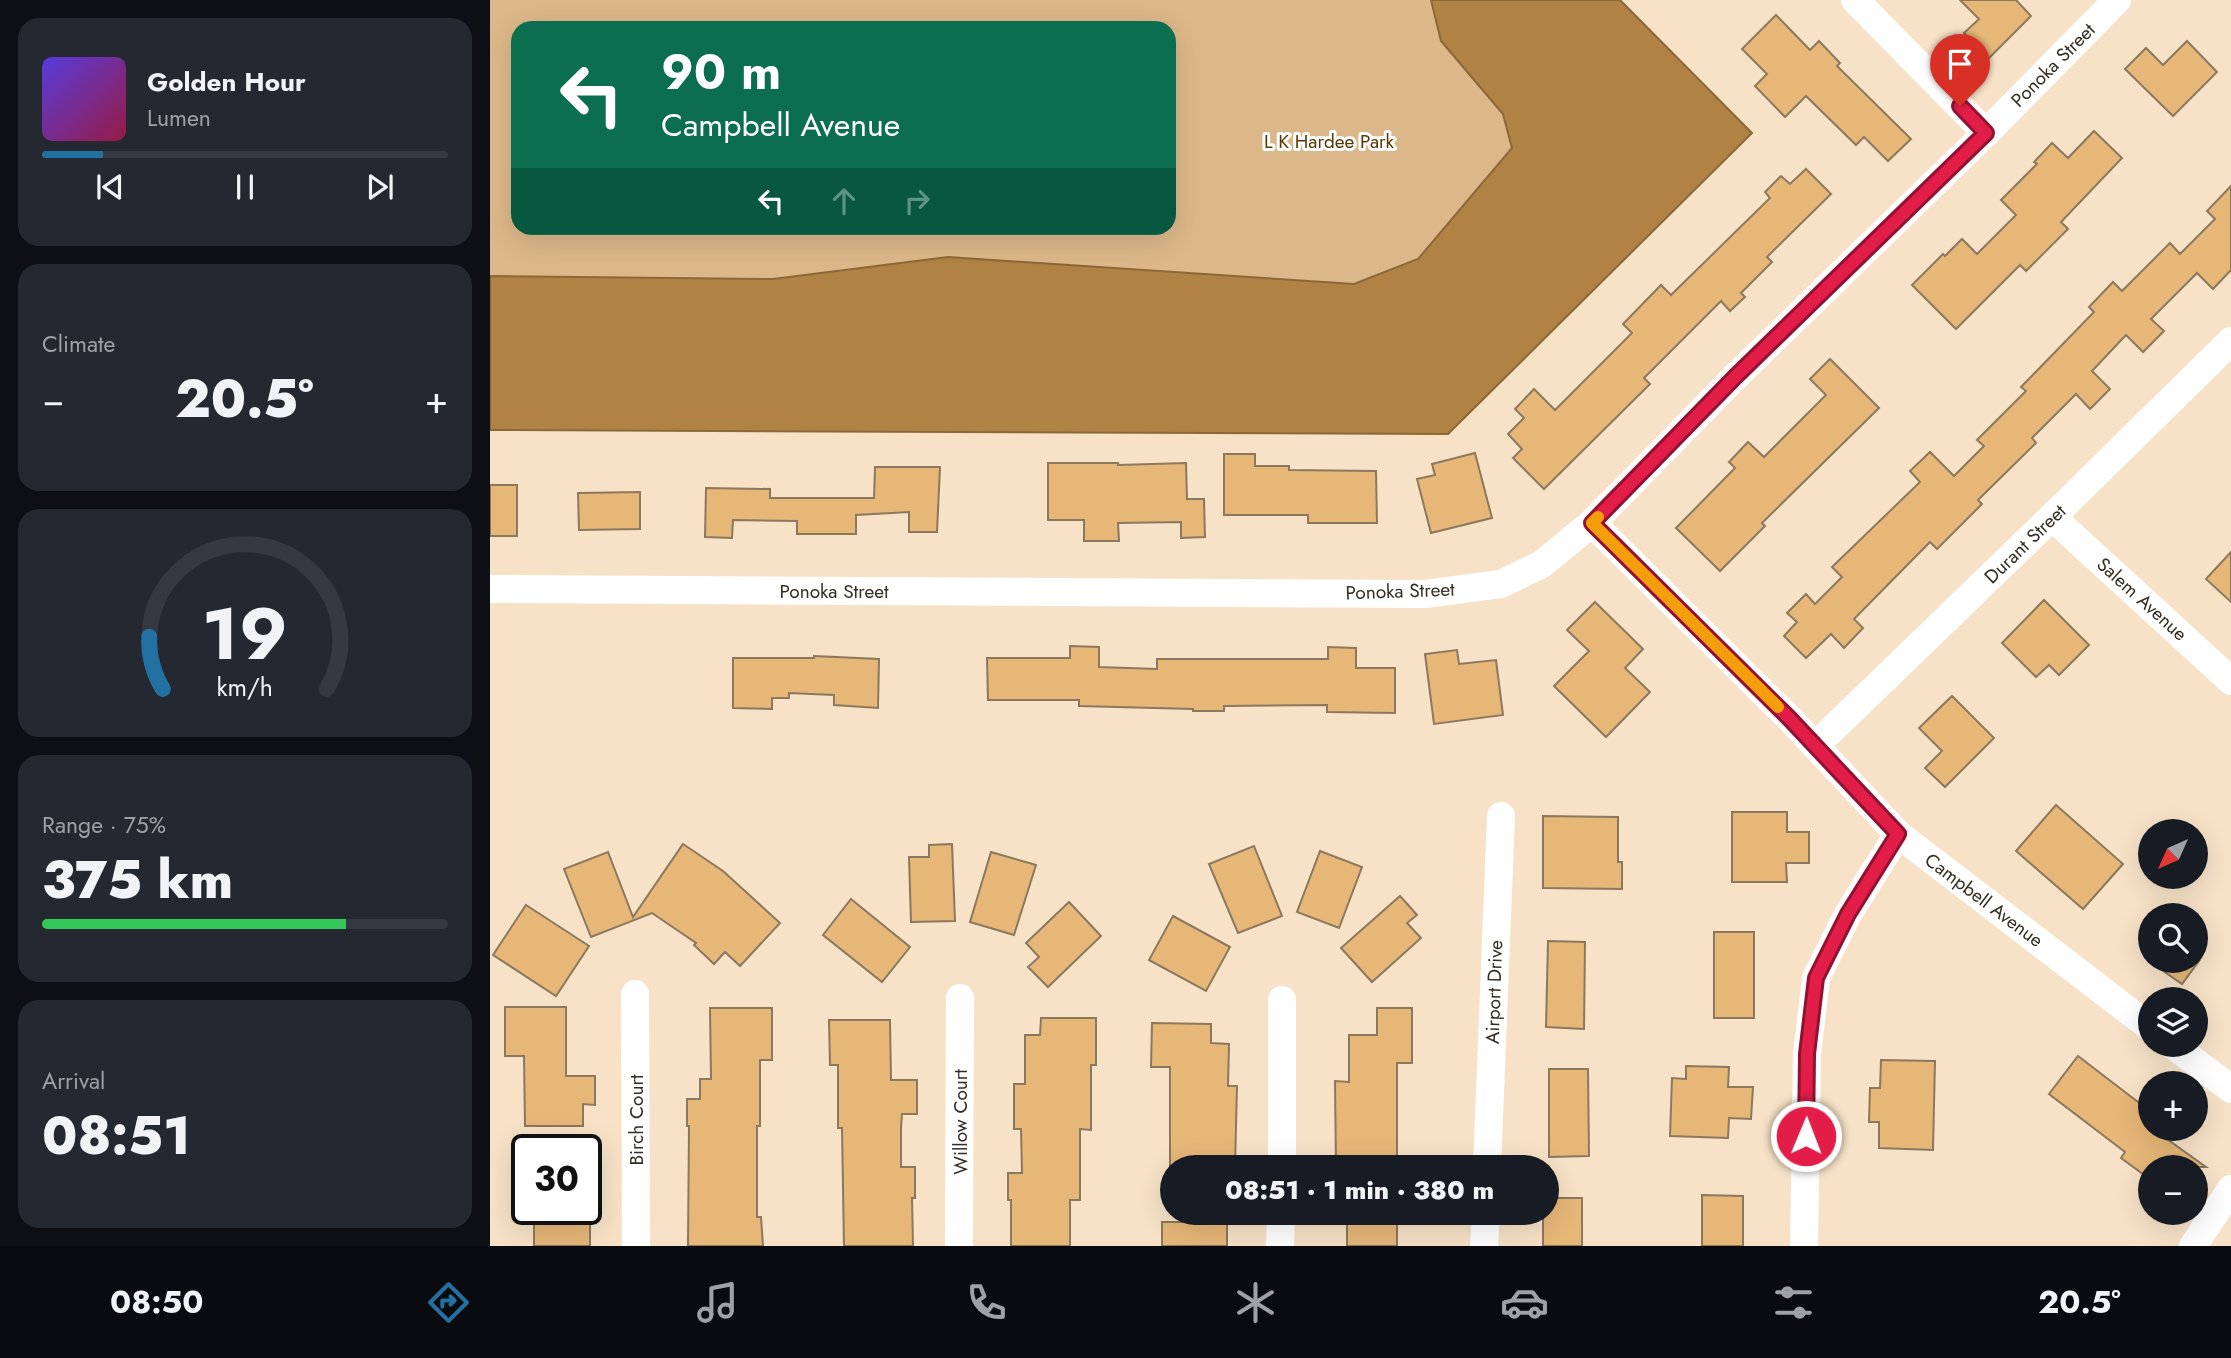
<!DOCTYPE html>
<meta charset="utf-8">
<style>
body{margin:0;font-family:Jost,sans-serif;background:#242831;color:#f1f3f6;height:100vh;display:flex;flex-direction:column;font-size:26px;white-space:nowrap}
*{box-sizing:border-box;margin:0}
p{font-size:23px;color:#9ea1a6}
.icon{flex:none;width:38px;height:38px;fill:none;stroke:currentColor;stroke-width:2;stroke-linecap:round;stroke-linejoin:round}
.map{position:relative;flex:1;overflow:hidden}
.sheet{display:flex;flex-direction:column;gap:18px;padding:18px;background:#0d0f14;width:490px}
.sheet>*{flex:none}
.top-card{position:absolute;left:21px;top:21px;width:665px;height:214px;border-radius:21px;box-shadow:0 7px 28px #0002;background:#0b6e4f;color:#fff;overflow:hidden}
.needle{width:46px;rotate:225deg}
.controls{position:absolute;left:1648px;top:819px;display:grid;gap:14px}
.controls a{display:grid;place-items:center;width:70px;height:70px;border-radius:50%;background:#171b24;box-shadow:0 7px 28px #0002;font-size:35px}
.speed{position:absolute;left:21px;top:1134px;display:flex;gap:14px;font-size:35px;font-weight:700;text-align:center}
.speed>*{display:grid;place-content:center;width:91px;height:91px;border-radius:50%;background:#171b24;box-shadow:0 7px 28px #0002;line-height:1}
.speed .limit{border:4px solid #111;border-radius:10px;background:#fff;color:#111}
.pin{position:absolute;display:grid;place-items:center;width:60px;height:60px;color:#fff;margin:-72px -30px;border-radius:50% 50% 50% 0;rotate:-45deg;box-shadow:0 0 7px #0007}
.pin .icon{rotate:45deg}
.me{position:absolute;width:77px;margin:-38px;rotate:1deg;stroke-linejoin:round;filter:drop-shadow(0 0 5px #0008)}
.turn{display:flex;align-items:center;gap:24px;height:147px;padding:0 35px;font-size:32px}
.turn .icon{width:91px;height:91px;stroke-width:2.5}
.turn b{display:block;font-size:49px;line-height:60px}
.lanes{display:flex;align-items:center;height:66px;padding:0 35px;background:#0003;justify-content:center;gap:35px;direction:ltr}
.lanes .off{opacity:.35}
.big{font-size:52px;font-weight:800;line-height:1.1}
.sheet .widget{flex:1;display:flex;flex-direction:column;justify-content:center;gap:10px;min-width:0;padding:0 24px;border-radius:21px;background:#242831}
.sheet .dial{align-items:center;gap:0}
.dial svg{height:182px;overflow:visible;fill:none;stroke:#363941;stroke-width:7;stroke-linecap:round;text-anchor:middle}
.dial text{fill:#f1f3f6;stroke:none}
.song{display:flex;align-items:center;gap:21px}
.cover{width:84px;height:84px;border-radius:10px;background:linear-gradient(135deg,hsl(250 70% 55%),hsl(340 70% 35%))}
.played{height:7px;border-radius:4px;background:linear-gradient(90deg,#2370a2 15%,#363941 15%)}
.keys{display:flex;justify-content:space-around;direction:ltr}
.heat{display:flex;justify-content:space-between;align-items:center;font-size:38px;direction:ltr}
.charge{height:10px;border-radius:5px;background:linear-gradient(90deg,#34c759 75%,#363941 0)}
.trip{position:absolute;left:670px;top:1155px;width:399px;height:70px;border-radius:35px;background:#171b24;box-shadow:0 7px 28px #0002;font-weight:800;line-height:70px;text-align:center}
.menu{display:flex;height:112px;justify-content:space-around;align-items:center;background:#090b0e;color:#9ea1a6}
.menu .icon{width:49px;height:49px}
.menu .selected{color:#2370a2}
.menu b{font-size:32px;color:#f1f3f6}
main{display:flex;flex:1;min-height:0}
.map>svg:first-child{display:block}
.green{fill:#dcb789;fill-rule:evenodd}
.water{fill:#b08243;stroke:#8b6839;stroke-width:2}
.building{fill:#e7b778;stroke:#8a785f;stroke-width:2}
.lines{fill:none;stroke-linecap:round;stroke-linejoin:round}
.street{stroke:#fff;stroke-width:28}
.route-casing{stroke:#92132f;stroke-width:18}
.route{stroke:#e11d48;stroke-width:12}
.slow{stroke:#f59e0b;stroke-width:12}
.labels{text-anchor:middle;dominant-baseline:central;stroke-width:6;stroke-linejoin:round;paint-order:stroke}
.street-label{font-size:19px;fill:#352d23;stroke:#fff}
.park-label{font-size:19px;fill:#573801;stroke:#fff}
</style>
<main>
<section class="sheet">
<div class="widget">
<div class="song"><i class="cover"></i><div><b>Golden Hour</b><p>Lumen</p></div></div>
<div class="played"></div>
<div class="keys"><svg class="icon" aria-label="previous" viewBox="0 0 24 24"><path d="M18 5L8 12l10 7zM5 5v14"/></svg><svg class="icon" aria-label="pause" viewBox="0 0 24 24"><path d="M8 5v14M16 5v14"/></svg><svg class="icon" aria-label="next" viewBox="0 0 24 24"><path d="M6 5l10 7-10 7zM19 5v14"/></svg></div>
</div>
<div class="widget"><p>Climate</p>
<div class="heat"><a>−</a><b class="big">20.5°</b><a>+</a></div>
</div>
<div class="widget dial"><svg viewBox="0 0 100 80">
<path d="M14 69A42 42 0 1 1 86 69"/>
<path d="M14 69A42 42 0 0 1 8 46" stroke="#2370a2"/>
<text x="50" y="56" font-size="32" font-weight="700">19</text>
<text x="50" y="72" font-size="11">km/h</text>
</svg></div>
<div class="widget"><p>Range · 75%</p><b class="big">375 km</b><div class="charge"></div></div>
<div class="widget"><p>Arrival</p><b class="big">08:51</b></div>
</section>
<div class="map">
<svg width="1741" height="1246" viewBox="0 0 1741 1246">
<rect width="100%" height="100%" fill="#f7e2c7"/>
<!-- green -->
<path class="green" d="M0,0H941L951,41L1013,114L1022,148L928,259L864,284L458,257L283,279L0,276ZM28,28H679V228H28Z"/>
<!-- water -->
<polygon class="water" points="941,0 1130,0 1262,133 958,434 0,430 0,276 283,279 458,257 864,284 928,259 1022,148 1013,114 951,41"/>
<!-- building -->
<g class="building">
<polygon points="1470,0 1526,0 1541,16 1499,58 1474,33 1489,19"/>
<polygon points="1286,15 1320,50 1329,41 1350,63 1347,66 1421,139 1398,161 1374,137 1366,145 1316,96 1295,117 1265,86 1277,74 1252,49"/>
<polygon points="1697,41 1727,72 1683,116 1635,69 1656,48 1673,65"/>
<polygon points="1604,131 1632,158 1571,222 1578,229 1536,271 1530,265 1466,329 1422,285 1453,254 1455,256 1472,239 1487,254 1526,215 1511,200 1547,164 1544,162 1562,143 1578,158"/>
<polygon points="1316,169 1341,194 1277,257 1282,262 1251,293 1255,297 1240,311 1231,301 1154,378 1160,384 1054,489 1023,458 1032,449 1018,434 1034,418 1025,409 1044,389 1065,410 1142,333 1133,324 1171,285 1181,295 1280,198 1275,192 1291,176 1300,184"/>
<polygon points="1741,186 1741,270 1723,289 1707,273 1661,319 1674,331 1653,352 1636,335 1602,371 1620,389 1600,409 1586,394 1542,438 1546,443 1488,500 1492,504 1447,549 1440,542 1364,619 1373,628 1354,648 1341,634 1316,658 1294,636 1307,622 1297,613 1316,594 1325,604 1352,577 1342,567 1430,482 1420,471 1440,452 1464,476 1494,446 1487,440 1536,391 1531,387 1604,312 1599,307 1623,282 1632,291 1680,243 1690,254 1725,219 1717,211"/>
<polygon points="1340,359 1389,408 1272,523 1275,526 1230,571 1186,528 1245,468 1239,462 1258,442 1274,457 1336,395 1320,379"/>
<polygon points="985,453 1002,518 941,533 927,479 945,475 942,464"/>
<polygon points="734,454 765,454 765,466 799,466 799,470 886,471 887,523 818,523 818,515 734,515"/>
<polygon points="558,463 628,463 628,465 696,463 697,499 714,499 715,537 691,538 691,522 628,523 629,541 594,541 594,520 558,520"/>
<polygon points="385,467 450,467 447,532 419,532 419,512 366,515 366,534 307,534 307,521 243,520 242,538 215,537 216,488 280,489 280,498 384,498"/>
<rect x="0" y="485" width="27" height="51"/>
<polygon points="150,492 150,529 89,530 88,493"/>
<polygon points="1741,552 1741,602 1716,579"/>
<polygon points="1554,600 1599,645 1569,675 1559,665 1546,677 1512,643"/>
<polygon points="1105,602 1153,649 1135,668 1160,692 1116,737 1064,686 1099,651 1077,630"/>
<polygon points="580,646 609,647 609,667 667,669 667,659 838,659 838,647 866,648 866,668 905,668 905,713 837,712 837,705 734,706 734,711 703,711 703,709 589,706 589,700 498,700 497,658 580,658"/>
<polygon points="967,650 969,664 1006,660 1013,715 944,724 935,654"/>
<polygon points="324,656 389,659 388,708 344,705 344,695 299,693 299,698 282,698 282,709 243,708 243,658 324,658"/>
<polygon points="1462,696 1504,738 1455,787 1435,768 1452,751 1429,728"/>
<polygon points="1566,805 1633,864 1593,909 1526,851"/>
<polygon points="1242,812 1297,812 1297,832 1319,832 1319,863 1296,863 1297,882 1242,882"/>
<polygon points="1053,816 1128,817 1128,862 1132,862 1132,889 1053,888"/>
<polygon points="193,844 233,871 290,923 250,966 235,952 224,964 204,945 206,943 162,913 101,937 74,869 118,852 143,917"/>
<polygon points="462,844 465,921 421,922 419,857 439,857 439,845"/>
<polygon points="764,846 792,916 748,933 719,864"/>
<polygon points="830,851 872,867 849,928 807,912"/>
<polygon points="501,852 546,865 524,935 480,922"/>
<polygon points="910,896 927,915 917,923 931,938 882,982 851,948"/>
<polygon points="361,899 420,947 392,982 333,935"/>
<polygon points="579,902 611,936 558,987 538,967 549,957 536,943"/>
<polygon points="36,905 99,946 66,996 3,955"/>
<polygon points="683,916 740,947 716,991 659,960"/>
<rect x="1224" y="932" width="40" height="86"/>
<polygon points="1058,941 1095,942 1094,1029 1056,1027"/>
<polygon points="1659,961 1709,961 1692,984"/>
<polygon points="15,1007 76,1007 76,1076 105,1076 105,1105 93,1104 93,1126 35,1126 34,1056 15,1056"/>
<polygon points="220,1008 282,1008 282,1060 270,1060 270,1126 267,1126 267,1217 271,1217 273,1246 198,1246 199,1126 197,1126 197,1099 210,1099 210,1079 221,1079"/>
<polygon points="887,1008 922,1008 922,1063 907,1063 907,1167 846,1167 845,1081 859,1082 859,1035 887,1035"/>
<polygon points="551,1018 606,1018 606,1065 601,1065 601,1130 590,1129 590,1200 580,1200 580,1246 521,1246 521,1200 518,1200 518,1173 532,1173 531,1129 524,1129 524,1084 535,1084 535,1035 550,1035"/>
<polygon points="339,1020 400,1020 401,1080 427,1080 427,1114 412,1114 411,1128 411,1167 425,1167 425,1198 422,1198 423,1246 354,1246 352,1128 348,1128 348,1065 340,1065"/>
<polygon points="662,1023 721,1024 721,1043 739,1044 738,1086 747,1086 745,1167 680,1167 680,1067 661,1067"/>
<polygon points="1588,1056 1661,1112 1661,1129 1684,1129 1677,1139 1716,1167 1661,1167 1661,1180 1631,1158 1635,1152 1559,1094"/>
<polygon points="1391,1060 1445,1061 1443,1150 1389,1148 1389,1122 1379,1122 1380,1088 1390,1088"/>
<polygon points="1196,1066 1239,1067 1238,1087 1263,1087 1261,1119 1239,1118 1238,1138 1180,1136 1182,1078 1196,1079"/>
<polygon points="1059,1069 1098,1069 1099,1156 1059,1157"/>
<polygon points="1212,1195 1253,1196 1253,1246 1212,1246"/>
<polygon points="1057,1198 1092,1198 1092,1246 1053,1246 1053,1213 1057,1213"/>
<polygon points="44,1217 100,1218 100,1246 44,1246"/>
<rect x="672" y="1222" width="65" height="24"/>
<rect x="857" y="1224" width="50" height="22"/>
</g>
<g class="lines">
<!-- street -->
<g class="street">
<polyline points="1365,0 1496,133"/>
<polyline points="1562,517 1741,681"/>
<polyline points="1102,523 1300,719 1408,834 1661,1028"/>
<polyline points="0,589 935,594 1011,584 1052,564 1102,523 1245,377 1496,133 1627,0"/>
<polyline points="1326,745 1562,517 1741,341"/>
<polyline points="145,994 146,1246"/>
<polyline points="1683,1045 1741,1089"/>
<polyline points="792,1167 792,1000"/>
<polyline points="997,1167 1011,816"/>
<polyline points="469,1246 470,998"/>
<polyline points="790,1246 791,1213"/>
<polyline points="994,1246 996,1213"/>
<polyline points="1314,1246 1317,1054 1326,978 1358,914 1408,834"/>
<polyline points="1703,1246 1741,1189"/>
</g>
</g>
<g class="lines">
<defs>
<polyline id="route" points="1316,1136 1317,1054 1326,978 1358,914 1408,834 1300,719 1102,523 1245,377 1496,133 1470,106"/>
</defs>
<!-- route casing -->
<use href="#route" class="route-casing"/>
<!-- route -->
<use href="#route" class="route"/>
<!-- slow -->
<polyline class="slow" points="1108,517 1102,523 1288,707"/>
</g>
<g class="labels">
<!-- street labels -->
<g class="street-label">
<text transform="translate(1563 65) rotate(-45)">Ponoka Street</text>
<text transform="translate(1535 544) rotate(-44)">Durant Street</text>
<text x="344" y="591">Ponoka Street</text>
<text transform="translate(910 591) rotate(-2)">Ponoka Street</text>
<text transform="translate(1652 599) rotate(42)">Salem Avenue</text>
<text transform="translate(1494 900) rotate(37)">Campbell Avenue</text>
<text transform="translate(1004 992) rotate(-88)">Airport Drive</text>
<text transform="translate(146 1120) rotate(-90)">Birch Court</text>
<text transform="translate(470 1122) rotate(-90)">Willow Court</text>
</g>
<!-- park labels -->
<g class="park-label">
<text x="839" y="141">L K Hardee Park</text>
</g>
</g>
</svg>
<div class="controls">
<a><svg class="needle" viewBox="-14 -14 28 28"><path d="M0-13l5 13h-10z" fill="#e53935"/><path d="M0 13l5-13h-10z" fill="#9ea1a6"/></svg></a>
<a><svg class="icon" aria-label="search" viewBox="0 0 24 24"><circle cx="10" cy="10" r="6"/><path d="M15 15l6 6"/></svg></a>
<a><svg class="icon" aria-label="layers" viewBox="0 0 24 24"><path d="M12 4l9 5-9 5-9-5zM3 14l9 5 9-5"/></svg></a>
<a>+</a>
<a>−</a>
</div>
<div class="speed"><div class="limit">30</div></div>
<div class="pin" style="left:1470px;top:106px;background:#d93025"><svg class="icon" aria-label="arrive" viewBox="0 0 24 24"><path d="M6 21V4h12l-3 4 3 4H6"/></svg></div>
<svg class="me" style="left:1316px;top:1136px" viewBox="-20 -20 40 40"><circle r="17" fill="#e11d48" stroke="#fff" stroke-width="3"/><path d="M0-11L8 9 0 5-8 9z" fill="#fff"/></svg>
<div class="trip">08:51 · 1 min · 380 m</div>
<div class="top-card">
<div class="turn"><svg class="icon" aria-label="left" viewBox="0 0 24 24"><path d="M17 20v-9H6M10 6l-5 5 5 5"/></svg><div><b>90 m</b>Campbell Avenue</div></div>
<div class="lanes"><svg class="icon" aria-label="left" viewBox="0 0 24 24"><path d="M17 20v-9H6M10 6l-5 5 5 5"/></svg><svg class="icon off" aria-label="ahead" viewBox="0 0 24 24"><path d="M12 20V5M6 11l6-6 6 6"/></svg><svg class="icon off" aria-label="right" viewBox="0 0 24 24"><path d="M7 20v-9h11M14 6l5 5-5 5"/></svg></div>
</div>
</div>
</main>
<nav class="menu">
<b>08:50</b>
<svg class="icon selected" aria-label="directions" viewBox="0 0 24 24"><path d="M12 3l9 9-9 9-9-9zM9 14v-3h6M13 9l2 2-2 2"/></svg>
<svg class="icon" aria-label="music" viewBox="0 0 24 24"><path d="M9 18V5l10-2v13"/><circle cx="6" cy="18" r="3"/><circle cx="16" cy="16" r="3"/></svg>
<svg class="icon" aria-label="phone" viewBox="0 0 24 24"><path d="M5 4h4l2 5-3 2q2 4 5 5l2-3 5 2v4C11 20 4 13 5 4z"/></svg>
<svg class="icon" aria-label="climate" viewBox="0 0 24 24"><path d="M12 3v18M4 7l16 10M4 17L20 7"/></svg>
<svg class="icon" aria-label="car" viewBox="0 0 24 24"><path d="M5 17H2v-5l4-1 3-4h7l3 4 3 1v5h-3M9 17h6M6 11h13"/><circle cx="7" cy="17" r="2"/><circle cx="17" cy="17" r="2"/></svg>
<svg class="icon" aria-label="filters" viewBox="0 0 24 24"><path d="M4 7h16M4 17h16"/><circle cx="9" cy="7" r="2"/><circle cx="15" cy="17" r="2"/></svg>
<b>20.5°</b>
</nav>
